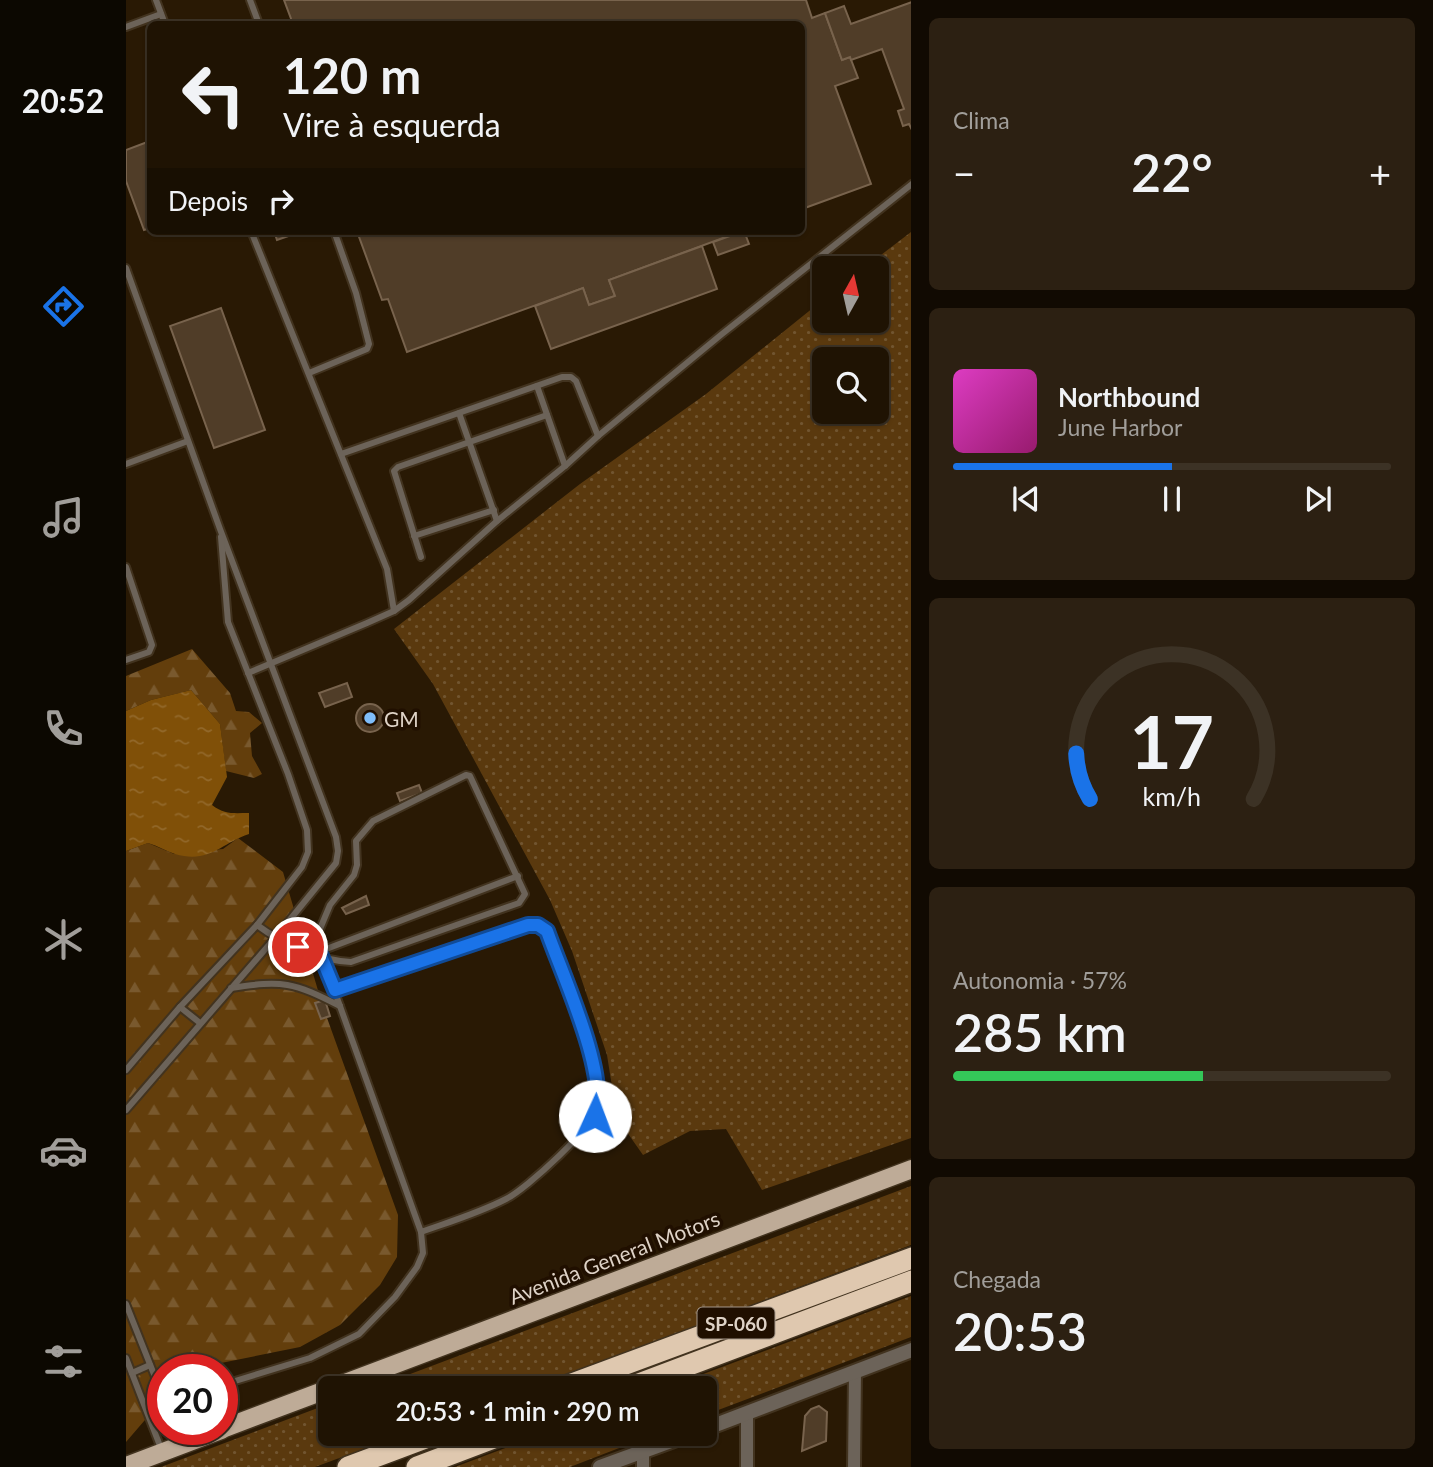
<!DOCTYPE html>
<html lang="pt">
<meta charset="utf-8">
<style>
body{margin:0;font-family:Lato,sans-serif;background:#2c2012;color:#f1f3f6;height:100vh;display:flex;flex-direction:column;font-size:26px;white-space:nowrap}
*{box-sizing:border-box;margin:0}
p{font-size:23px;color:#a19e9a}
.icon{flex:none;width:38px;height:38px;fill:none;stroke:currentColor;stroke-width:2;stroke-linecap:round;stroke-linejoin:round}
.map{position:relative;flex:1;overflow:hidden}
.side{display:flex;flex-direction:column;gap:18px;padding:18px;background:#110a02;width:522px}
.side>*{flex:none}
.top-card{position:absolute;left:21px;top:21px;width:658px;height:214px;border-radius:10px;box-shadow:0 2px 5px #0004,0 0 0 2px #3c3225;background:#1f1303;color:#f1f3f6;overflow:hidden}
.needle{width:46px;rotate:8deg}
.buttons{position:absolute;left:686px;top:256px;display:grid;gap:14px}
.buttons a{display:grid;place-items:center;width:77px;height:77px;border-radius:10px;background:#1f1303;box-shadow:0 2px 5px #0004,0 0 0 2px #3c3225;font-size:35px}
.speed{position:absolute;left:21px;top:1354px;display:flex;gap:14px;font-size:35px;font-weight:700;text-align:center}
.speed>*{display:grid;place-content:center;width:91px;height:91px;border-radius:50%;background:#1f1303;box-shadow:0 2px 5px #0004,0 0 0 2px #3c3225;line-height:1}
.speed .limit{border:10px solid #d22;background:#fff;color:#111}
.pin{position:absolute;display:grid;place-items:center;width:60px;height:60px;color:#fff;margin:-30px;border:4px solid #fff;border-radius:50%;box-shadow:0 2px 7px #0007}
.me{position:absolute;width:77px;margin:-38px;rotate:2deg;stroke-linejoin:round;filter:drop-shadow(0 0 5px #0008)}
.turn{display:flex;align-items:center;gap:24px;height:147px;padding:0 21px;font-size:32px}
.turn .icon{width:91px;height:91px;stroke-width:2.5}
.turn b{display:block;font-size:49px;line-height:60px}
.then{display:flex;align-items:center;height:66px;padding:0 21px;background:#0003;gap:14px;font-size:26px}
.big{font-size:52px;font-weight:600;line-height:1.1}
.side .card{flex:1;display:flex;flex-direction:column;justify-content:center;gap:10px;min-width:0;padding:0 24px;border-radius:10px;background:#2c2012}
.side .dial{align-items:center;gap:0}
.dial svg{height:182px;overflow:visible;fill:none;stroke:#3c3225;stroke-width:7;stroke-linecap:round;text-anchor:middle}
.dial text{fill:#f1f3f6;stroke:none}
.song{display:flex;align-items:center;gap:21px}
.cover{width:84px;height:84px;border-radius:10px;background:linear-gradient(135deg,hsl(310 70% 55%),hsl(320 70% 35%))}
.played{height:7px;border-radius:4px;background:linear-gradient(90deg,#1a73e8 50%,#3c3225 50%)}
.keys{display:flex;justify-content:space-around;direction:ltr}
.heat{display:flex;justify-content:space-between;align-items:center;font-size:38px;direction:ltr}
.charge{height:10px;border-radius:5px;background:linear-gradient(90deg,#34c759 57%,#3c3225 0)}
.trip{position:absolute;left:192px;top:1376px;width:399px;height:70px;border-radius:10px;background:#1f1303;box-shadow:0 2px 5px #0004,0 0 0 2px #3c3225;font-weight:600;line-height:70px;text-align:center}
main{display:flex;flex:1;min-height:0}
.menu{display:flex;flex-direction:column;width:126px;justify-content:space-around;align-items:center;background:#0c0801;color:#a19e9a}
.menu .icon{width:49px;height:49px}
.menu .current{color:#1a73e8}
.menu b{font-size:32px;color:#f1f3f6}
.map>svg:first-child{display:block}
.grass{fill:url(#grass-dots);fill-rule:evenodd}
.forest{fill:url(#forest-firs)}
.water{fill:url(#water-ripples)}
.building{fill:#503d28;stroke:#78634d;stroke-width:2}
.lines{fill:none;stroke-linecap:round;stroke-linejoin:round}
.service-casing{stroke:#42331f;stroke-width:10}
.minor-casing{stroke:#42331f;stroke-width:16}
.tertiary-casing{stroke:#42331f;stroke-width:18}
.primary-casing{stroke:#42331f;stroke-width:21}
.motorway-casing{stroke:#42331f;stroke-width:24}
.service{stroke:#6c6359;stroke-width:6}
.minor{stroke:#6c6359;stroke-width:12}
.tertiary{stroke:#6c6359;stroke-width:14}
.primary{stroke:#beab97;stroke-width:18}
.motorway{stroke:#dfc8af;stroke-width:21}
.route-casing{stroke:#114b97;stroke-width:18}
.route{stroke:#1a73e8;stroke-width:12}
.poi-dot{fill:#7fbdfa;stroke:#200f00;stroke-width:2.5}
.labels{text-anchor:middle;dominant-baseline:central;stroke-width:7;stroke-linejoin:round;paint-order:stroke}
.shield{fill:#200f00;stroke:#a5988b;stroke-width:2}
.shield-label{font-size:19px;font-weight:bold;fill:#ded2c6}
.poi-label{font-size:21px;fill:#ded2c6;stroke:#200f00;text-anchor:start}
.street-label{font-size:21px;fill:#ded2c6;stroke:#200f00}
</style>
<main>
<nav class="menu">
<b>20:52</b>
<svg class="icon current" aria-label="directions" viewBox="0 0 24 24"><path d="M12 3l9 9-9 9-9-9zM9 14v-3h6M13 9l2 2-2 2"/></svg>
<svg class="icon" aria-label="music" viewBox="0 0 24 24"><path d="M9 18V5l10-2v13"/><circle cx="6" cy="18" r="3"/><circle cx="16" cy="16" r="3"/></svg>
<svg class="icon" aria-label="phone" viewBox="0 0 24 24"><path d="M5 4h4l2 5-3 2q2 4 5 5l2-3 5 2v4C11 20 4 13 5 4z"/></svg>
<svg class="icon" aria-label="climate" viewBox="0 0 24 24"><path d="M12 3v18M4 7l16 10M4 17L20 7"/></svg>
<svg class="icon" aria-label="car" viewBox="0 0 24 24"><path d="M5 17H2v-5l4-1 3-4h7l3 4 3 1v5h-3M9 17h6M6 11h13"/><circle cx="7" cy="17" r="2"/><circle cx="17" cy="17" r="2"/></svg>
<svg class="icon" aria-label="filters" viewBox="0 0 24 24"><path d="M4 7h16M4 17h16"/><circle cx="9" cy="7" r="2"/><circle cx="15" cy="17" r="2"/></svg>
</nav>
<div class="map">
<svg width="786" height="1467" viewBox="0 0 786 1467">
<defs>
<pattern id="grass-dots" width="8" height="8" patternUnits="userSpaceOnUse" patternTransform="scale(1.75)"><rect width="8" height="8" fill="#5a390e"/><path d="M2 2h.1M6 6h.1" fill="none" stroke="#715530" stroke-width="1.8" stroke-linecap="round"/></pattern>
<pattern id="forest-firs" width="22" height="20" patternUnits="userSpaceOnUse" patternTransform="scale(1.75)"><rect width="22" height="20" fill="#633e0c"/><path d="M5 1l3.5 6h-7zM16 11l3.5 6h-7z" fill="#79592e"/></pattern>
<pattern id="water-ripples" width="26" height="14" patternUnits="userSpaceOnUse" patternTransform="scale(1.75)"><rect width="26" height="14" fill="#805008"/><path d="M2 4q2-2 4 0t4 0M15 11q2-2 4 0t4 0" fill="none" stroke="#92682a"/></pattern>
</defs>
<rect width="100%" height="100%" fill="#291904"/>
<!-- grass -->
<g class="grass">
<path d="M785,232V1138L636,1190L600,1129L564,1131L517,1155L491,1118L481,1055L446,951L424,900L307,684L268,629L454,484L580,394L698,299V320H751V268H738ZM698,359H751V411H698Z"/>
<polygon points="785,1186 785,1245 405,1388 247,1388"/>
<polygon points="785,1296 785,1337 579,1415 579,1388 540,1388"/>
<polygon points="205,1403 205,1433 281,1433 189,1467 35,1467"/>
<polygon points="419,1433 532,1433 444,1467 329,1467"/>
</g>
<!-- forest -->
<g class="forest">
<polygon points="66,649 104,693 110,711 123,712 136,723 124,733 126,756 136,774 128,778 100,771 94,724 65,690 25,700 0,711 0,676"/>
<polygon points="112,838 157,872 196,1004 272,1215 271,1257 254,1285 214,1325 174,1347 60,1370 37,1370 37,1399 0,1442 0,851 22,843 48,854 97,849"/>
</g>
<!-- water -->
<path class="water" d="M65,690L94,724L101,777L86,805C99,815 108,813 123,813V834C94,844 83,864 49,854C40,851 32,846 22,843L0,851V711L25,700Z"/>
<!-- building -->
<g class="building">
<polygon points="158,0 680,0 686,18 699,13 716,60 724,57 732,78 709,86 745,184 676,209 676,24 167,24"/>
<polygon points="786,2 786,130 783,124 777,126 772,111 778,109 756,49 725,60 724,57 716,60 699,13 718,6 725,24"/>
<polygon points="24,141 24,228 18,230 0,181 0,150"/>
<polygon points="148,231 177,231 151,240"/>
<polygon points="240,231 616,231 483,280 489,296 463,305 457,288 281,352 262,299 256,300 232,234"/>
<polygon points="618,231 623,244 592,255 587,242"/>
<polygon points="576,246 591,289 425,349 409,306 457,288 463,305 489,296 483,280"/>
<polygon points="95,308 139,430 88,448 44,326"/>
<polygon points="221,683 226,697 199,707 193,693"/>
<circle cx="244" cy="718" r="14"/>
<polygon points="293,785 296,793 274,801 271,793"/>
<polygon points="240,896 243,905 220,914 216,908"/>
<polygon points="199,1000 204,1016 195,1019 189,1003"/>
<polygon points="693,1406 701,1412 700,1441 676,1451 679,1416 685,1409"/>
</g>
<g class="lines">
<defs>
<g id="service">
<polyline points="30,0 39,24"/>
<polyline points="124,0 133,24"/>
<polyline points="0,27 35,14"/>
<polyline points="125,231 261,569 268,611"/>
<polyline points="0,268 94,529 210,837 212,851 210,863 149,938 0,1110"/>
<polyline points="183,373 241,349 243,344 230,293 208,231"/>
<polyline points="411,386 439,466"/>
<polyline points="333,413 371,521"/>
<polyline points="215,454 436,377 445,377 450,381 472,436"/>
<polyline points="0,464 62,441"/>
<polyline points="288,536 368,510"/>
<polyline points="295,557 268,471 272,467 421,415"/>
<polyline points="0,567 26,645 23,652 0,660"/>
<polyline points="122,673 241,623 268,611 283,600 371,521 439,466 472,436 596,334 786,184"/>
<polyline points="195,951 392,876"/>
<path d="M105,988C157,980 167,982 214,1006"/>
<path d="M209,990L402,925H412L421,931C431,960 442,988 452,1017C462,1045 475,1075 472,1105C470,1126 400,1189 380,1199C353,1213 323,1222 295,1232"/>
<polyline points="54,1007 74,1023"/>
<polyline points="0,1070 54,1007 131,925 176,867 182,852 181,830 162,774 102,622 95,537"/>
<polyline points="0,1304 37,1397"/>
<polyline points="0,1358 36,1451"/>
<polyline points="6,1373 24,1365"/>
<path d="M96,1385L184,1358L233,1334L269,1297L291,1267L297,1253L295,1232L196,956L191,936L204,905L228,875L231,865L230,841L247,821L340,775L344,776L399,894L393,903L225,962C195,961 155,943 131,925"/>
<polyline points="50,1430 55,1443"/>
</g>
<g id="minor">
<polyline points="517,1467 517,1451"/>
<polyline points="621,1467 621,1414"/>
<polyline points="728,1467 729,1372"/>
</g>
<g id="tertiary">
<polyline points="579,1429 786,1350"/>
<polyline points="474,1467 567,1433"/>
</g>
<g id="primary">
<polyline points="206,1388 786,1169"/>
<polyline points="96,1429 205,1388"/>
<polyline points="0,1466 95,1430"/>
</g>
<g id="motorway">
<polyline points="435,1388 786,1258"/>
<polyline points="502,1388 786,1281"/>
<polyline points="222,1467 313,1433"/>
<polyline points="291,1467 381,1433"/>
</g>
</defs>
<!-- service casing -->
<use href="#service" class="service-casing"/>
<!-- minor casing -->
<use href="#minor" class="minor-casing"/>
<!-- tertiary casing -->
<use href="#tertiary" class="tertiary-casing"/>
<!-- primary casing -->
<use href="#primary" class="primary-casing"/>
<!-- motorway casing -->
<use href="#motorway" class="motorway-casing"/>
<!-- service -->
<use href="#service" class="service"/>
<!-- minor -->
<use href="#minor" class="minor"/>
<!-- tertiary -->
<use href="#tertiary" class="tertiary"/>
<!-- primary -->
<use href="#primary" class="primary"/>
<!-- motorway -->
<use href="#motorway" class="motorway"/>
</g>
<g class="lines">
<defs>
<path id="route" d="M172,947L195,956L209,990L402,925H412L421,931C436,974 483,1075 469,1116"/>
</defs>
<!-- route casing -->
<use href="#route" class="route-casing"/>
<!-- route -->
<use href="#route" class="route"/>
</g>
<!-- markers -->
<circle class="poi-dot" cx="244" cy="718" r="7"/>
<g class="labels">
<!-- shield labels -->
<rect class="shield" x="571.5" y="1307.5" width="77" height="31" rx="5"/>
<g class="shield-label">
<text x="610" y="1323">SP-060</text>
</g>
<!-- poi labels -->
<g class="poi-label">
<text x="258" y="718">GM</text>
</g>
<!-- street labels -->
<g class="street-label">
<text transform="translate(488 1257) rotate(-21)">Avenida General Motors</text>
</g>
</g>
</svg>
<div class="buttons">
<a><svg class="needle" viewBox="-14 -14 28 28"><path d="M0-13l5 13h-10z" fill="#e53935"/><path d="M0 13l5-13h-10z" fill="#a19e9a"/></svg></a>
<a><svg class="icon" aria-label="search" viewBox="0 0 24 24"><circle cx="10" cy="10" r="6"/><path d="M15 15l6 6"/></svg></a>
</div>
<div class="speed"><div class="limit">20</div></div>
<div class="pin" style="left:172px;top:947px;background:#d93025"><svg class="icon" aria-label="arrive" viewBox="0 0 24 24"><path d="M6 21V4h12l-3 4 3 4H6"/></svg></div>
<svg class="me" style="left:469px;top:1116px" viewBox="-20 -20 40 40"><circle r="19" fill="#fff"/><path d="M0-13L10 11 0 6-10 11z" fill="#1a73e8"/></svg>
<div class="trip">20:53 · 1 min · 290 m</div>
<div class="top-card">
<div class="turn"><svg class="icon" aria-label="left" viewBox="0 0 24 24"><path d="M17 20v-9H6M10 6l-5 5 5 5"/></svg><div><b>120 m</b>Vire à esquerda</div></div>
<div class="then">Depois<svg class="icon" aria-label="right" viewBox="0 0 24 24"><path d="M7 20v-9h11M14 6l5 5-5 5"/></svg></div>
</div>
</div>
<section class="side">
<div class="card"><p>Clima</p>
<div class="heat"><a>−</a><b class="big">22°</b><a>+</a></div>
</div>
<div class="card">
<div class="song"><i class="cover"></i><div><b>Northbound</b><p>June Harbor</p></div></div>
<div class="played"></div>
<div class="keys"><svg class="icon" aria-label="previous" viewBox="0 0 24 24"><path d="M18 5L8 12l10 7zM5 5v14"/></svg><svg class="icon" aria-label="pause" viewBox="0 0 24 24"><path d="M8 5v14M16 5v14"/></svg><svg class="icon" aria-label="next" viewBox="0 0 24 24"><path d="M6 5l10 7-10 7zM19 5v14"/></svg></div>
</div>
<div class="card dial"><svg viewBox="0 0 100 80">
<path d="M14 69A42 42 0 1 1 86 69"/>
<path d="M14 69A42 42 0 0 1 8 49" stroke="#1a73e8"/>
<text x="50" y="56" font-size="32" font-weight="700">17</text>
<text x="50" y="72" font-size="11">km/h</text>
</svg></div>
<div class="card"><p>Autonomia · 57%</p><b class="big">285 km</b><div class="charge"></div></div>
<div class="card"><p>Chegada</p><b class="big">20:53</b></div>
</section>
</main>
